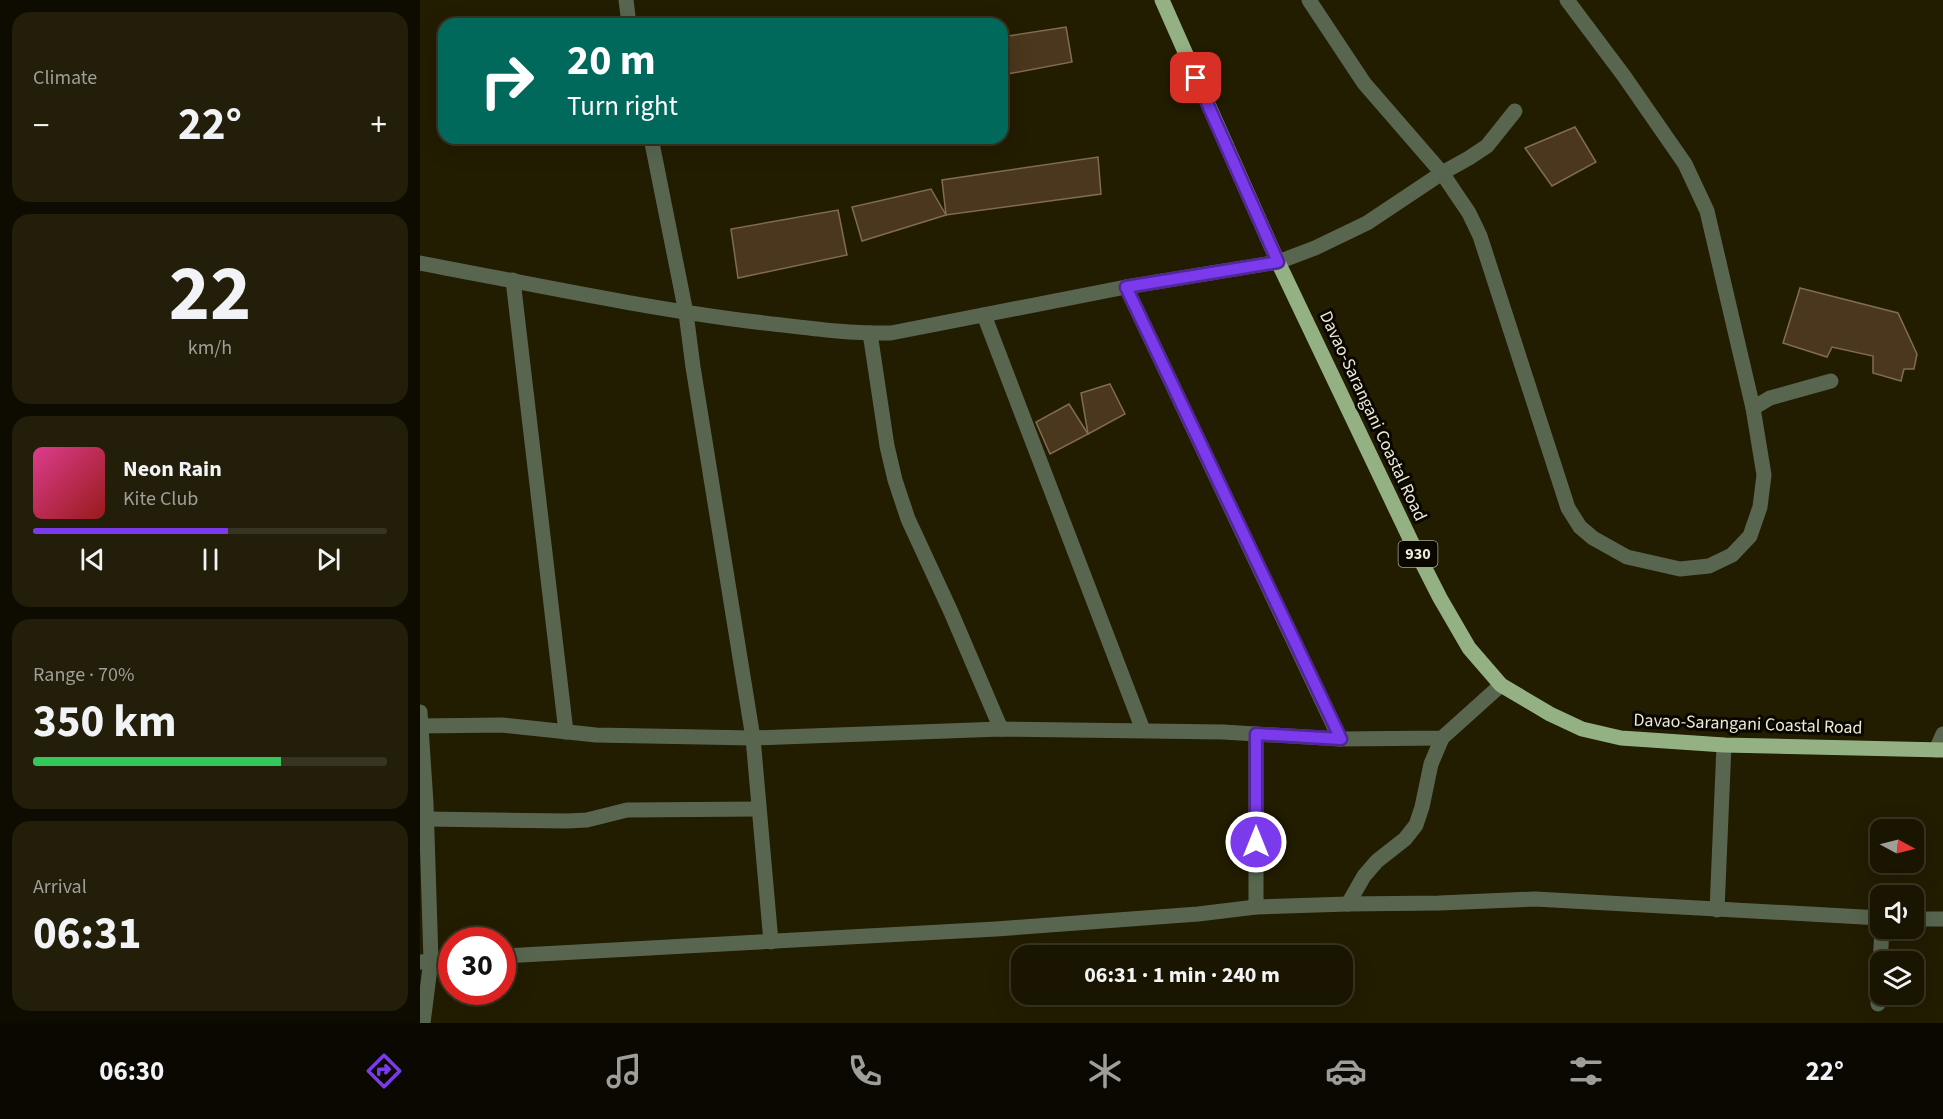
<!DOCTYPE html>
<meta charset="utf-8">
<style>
body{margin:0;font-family:"Source Sans 3",sans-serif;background:#231e0a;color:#f1f3f6;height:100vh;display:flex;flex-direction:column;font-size:22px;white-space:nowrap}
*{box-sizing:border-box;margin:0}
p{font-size:20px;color:#9f9f99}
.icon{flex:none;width:33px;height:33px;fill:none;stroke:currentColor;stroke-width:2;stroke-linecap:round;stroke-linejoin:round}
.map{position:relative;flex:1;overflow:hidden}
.details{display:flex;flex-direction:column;gap:12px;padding:12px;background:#0e0c00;width:420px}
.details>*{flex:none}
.top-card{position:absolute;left:18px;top:18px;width:570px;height:126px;border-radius:18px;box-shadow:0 6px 24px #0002,0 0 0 2px #383422;background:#00695c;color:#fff;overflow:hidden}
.needle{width:39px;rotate:97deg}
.controls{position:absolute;left:1450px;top:819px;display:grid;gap:12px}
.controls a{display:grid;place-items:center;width:54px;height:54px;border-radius:12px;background:#1a1500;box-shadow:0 6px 24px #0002,0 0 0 2px #383422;font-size:30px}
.speed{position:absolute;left:18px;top:927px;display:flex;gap:12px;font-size:30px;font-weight:700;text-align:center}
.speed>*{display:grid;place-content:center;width:78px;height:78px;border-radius:50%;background:#1a1500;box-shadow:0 6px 24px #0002,0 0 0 2px #383422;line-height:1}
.speed .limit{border:9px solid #d22;background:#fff;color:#111}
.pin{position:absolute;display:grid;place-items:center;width:51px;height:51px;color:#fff;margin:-26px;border-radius:12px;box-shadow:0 3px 9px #0006}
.me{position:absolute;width:66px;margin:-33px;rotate:0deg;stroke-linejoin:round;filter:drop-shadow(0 0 4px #0008)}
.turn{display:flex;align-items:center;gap:21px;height:126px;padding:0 30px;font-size:27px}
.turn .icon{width:78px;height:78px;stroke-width:2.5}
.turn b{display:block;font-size:42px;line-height:51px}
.big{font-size:45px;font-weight:700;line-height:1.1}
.details .card{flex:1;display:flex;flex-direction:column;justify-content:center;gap:9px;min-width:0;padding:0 21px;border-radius:18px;background:#231e0a}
.details .dial{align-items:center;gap:0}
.dial b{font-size:78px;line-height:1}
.song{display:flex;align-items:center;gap:18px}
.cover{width:72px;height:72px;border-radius:9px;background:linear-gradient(135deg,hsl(330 70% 55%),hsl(0 70% 35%))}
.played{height:6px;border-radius:3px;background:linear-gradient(90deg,#7c3aed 55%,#383422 55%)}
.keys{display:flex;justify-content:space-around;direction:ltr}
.heat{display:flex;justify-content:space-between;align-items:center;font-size:33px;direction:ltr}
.charge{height:9px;border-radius:4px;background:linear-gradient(90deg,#34c759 70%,#383422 0)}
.trip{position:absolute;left:591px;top:945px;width:342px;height:60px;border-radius:18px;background:#1a1500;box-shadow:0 6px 24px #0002,0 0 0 2px #383422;font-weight:700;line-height:60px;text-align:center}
.tab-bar{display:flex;height:96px;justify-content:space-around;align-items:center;background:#0a0800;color:#9f9f99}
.tab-bar .icon{width:42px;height:42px}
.tab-bar .on{color:#7c3aed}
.tab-bar b{font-size:27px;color:#f1f3f6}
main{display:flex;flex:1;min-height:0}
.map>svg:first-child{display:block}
.building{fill:#4a371d;stroke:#826c51;stroke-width:1.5}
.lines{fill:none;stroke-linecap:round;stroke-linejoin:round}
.minor{stroke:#586650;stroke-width:15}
.major{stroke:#94b184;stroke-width:15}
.route-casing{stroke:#51269a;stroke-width:15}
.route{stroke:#7c3aed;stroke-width:10}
.labels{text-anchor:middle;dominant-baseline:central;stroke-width:6;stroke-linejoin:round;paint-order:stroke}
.shield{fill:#090700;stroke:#a8a596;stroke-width:1.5}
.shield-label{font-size:16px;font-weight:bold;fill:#ece9d7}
.street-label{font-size:18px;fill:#ece9d7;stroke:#090700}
</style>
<main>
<section class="details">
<div class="card"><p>Climate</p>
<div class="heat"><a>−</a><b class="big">22°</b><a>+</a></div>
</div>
<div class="card dial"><b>22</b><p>km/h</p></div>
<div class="card">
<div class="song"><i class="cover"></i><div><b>Neon Rain</b><p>Kite Club</p></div></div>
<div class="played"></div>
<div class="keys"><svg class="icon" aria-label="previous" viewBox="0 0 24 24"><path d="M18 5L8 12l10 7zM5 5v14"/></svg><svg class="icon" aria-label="pause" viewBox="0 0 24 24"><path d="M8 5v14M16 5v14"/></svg><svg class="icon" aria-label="next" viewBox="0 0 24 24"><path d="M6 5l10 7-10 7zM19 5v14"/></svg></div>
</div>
<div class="card"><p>Range · 70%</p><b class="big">350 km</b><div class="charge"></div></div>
<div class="card"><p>Arrival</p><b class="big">06:31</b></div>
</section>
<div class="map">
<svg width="1523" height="1023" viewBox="0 0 1523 1023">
<rect width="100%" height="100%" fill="#221c00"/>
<!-- building -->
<g class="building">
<polygon points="646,27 652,62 582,75 582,37"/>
<polygon points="1155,127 1176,162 1132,186 1105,148"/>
<polygon points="678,157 681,194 526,215 522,180"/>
<polygon points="511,189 526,215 442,241 432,207"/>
<polygon points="418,210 427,255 318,278 311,229"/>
<polygon points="1380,288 1478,313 1497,354 1494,369 1484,369 1481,381 1453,373 1453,356 1412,347 1407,357 1363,343"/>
<polygon points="690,384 705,414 668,434 661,393"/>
<polygon points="649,404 668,434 630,454 616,422"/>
</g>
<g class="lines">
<!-- minor -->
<g class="minor">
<polyline points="206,0 209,24"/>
<polyline points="889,0 944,83 1022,173 1049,213 1060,236 1148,508 1160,527 1173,538 1207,557 1260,569 1289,566 1312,555 1330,536 1340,507 1344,475 1333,408 1287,211 1265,164 1204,76 1147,0"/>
<polyline points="231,138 266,313 273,367 333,738 351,942"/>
<path d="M0,263C112,284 223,308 336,322C381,327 426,334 471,333L706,287L858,262L895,248L947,223L1022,173L1049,158L1067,146L1095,111"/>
<polyline points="93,280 146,732"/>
<polyline points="706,287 920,739"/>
<polyline points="564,315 723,730"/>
<polyline points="450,333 467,446 475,480 488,519 531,612 581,729"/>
<polyline points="1333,408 1350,398 1411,381"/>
<polyline points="0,712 6,803 11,960 3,1023"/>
<polyline points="0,726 82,725 176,735 333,738 581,729 803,732 920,739 1022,738 1081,685"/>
<polyline points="1516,750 1523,734"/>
<polyline points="6,819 147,821 167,820 207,810 339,809"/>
<polyline points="928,904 944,876 957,861 985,839 996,825 1002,807 1011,764 1022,738"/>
<polyline points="836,907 836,734"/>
<polyline points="1297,910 1304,745"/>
<polyline points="1494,919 1523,919"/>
<polyline points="82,956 576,929 778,914 836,907 928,904 1019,903 1115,899 1461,918"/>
<polyline points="0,962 32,959"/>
<polyline points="1458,1004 1462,928"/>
</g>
<!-- major -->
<polyline class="major" points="742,0 858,262 992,543 1020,598 1049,648 1081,685 1130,714 1162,729 1201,738 1304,745 1523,750"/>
</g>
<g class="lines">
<defs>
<polyline id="route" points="776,78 858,262 706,287 921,739 836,734 836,842"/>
</defs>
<!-- route casing -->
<use href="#route" class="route-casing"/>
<!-- route -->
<use href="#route" class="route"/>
</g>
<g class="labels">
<!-- shield labels -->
<rect class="shield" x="978.5" y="541" width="39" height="26" rx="4.5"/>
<g class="shield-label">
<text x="998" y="554">930</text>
</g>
<!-- street labels -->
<g class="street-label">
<text transform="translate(953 416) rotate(65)">Davao-Sarangani Coastal Road</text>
<text transform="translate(1328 724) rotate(2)">Davao-Sarangani Coastal Road</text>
</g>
</g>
</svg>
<div class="controls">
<a><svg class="needle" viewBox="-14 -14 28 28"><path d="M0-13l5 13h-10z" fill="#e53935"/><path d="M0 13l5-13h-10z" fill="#9f9f99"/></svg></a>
<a><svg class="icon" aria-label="sound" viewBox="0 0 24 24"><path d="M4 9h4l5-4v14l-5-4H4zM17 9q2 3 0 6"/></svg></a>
<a><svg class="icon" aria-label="layers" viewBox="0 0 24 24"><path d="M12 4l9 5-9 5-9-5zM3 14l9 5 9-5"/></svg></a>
</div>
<div class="speed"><div class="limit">30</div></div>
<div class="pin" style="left:776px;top:78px;background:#d93025"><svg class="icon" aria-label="arrive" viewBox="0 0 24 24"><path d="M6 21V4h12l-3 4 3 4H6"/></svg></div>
<svg class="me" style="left:836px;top:842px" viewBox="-20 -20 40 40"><circle r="17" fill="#7c3aed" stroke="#fff" stroke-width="3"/><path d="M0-11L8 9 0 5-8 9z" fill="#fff"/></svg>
<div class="trip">06:31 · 1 min · 240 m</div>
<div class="top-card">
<div class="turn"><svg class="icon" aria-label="right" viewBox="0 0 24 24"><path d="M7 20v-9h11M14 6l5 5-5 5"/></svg><div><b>20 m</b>Turn right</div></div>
</div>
</div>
</main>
<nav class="tab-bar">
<b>06:30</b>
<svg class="icon on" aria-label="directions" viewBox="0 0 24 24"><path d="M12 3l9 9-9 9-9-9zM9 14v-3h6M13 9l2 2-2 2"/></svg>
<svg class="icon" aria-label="music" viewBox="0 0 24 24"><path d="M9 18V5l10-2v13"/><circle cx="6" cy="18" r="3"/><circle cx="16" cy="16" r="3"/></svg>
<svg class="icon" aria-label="phone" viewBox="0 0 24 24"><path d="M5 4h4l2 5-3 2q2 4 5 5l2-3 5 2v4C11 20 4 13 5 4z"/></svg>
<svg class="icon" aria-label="climate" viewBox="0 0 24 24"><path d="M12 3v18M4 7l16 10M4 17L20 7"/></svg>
<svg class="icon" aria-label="car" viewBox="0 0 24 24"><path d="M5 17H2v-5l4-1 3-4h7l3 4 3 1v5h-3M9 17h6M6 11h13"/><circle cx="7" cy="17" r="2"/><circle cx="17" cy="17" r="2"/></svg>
<svg class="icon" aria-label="filters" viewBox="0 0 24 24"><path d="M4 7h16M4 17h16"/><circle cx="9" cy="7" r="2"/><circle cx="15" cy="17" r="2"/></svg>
<b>22°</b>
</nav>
